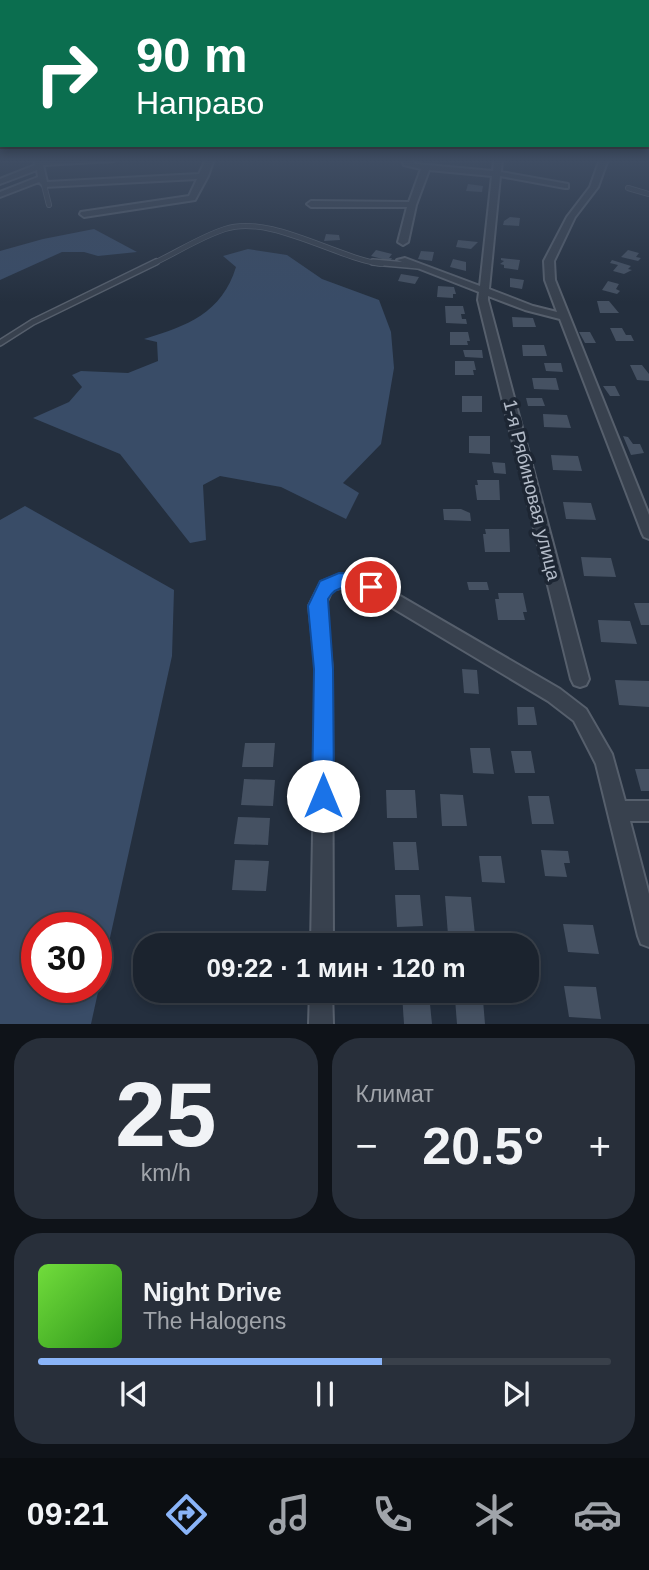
<!DOCTYPE html>
<html lang="ru">
<meta charset="utf-8">
<style>
body{margin:0;font-family:Arial,sans-serif;background:#282f3a;color:#f1f3f6;height:100vh;display:flex;flex-direction:column;font-size:26px;white-space:nowrap}
*{box-sizing:border-box;margin:0}
p{font-size:23px;color:#a0a4aa}
.icon{flex:none;width:38px;height:38px;fill:none;stroke:currentColor;stroke-width:2;stroke-linecap:round;stroke-linejoin:round}
.map{position:relative;height:1024px;overflow:hidden}
.drawer{display:flex;flex-direction:column;gap:14px;padding:14px;background:#0f1319;flex:1}
.drawer>*{flex:none}
.guide{position:absolute;left:0px;top:0px;width:649px;height:147px;box-shadow:0 4px 10px #0003,0 0 0 2px #39404a;background:#0b6e4f;color:#fff;overflow:hidden}
.speed{position:absolute;left:21px;top:912px;display:flex;gap:14px;font-size:35px;font-weight:700;text-align:center}
.speed>*{display:grid;place-content:center;width:91px;height:91px;border-radius:50%;background:#1b232e;box-shadow:0 4px 10px #0003,0 0 0 2px #39404a;line-height:1}
.speed .limit{border:10px solid #d22;background:#fff;color:#111}
.pin{position:absolute;display:grid;place-items:center;width:60px;height:60px;color:#fff;margin:-30px;border:4px solid #fff;border-radius:50%;box-shadow:0 2px 7px #0007}
.me{position:absolute;width:77px;margin:-38px;rotate:0deg;stroke-linejoin:round;filter:drop-shadow(0 0 5px #0008)}
.turn{display:flex;align-items:center;gap:24px;height:147px;padding:0 21px;font-size:32px}
.turn .icon{width:91px;height:91px;stroke-width:2.5}
.turn b{display:block;font-size:49px;line-height:60px}
.big{font-size:52px;font-weight:600;line-height:1.1}
.drawer .widget{flex:1;display:flex;flex-direction:column;justify-content:center;gap:10px;min-width:0;padding:0 24px;border-radius:28px;background:#282f3a}
.drawer .dial{align-items:center;gap:0}
.dial b{font-size:91px;line-height:1}
.song{display:flex;align-items:center;gap:21px}
.cover{width:84px;height:84px;border-radius:10px;background:linear-gradient(135deg,hsl(100 70% 55%),hsl(110 70% 35%))}
.played{height:7px;border-radius:4px;background:linear-gradient(90deg,#8ab4f8 60%,#39404a 60%)}
.keys{display:flex;justify-content:space-around;direction:ltr}
.heat{display:flex;justify-content:space-between;align-items:center;font-size:38px;direction:ltr}
.drawer .tiles{flex:1;display:grid;gap:14px;grid-template-columns:1fr 1fr}
.widget:last-child{grid-column:span 2}
.trip{position:absolute;left:133px;top:933px;width:406px;height:70px;border-radius:28px;background:#1b232e;box-shadow:0 4px 10px #0003,0 0 0 2px #39404a;font-weight:600;line-height:70px;text-align:center}
.tabs{display:flex;height:112px;justify-content:space-around;align-items:center;background:#0b0e12;color:#a0a4aa}
.tabs .icon{width:49px;height:49px}
.tabs .selected{color:#8ab4f8}
.tabs b{font-size:32px;color:#f1f3f6}
.map>svg:first-child{display:block}
.water{fill:#394c67;fill-rule:evenodd}
.building{fill:#455162}
.lines{fill:none;stroke-linecap:round;stroke-linejoin:round}
.service-far1-casing{stroke:#565f6c;stroke-width:6}
.service-casing{stroke:#565f6c;stroke-width:8}
.minor-casing{stroke:#565f6c;stroke-width:4}
.service-far1{stroke:#38414e;stroke-width:4.5}
.service{stroke:#38414e;stroke-width:5}
.minor{fill:#38414e;fill-rule:evenodd}
.route{fill:#1a73e8;stroke:#114b97;stroke-width:2}
.labels{text-anchor:middle;dominant-baseline:central;stroke-width:7;stroke-linejoin:round;paint-order:stroke}
.street-label{font-size:19px;fill:#b4bcc9;stroke:#1d2633}
</style>
<div class="map">
<svg width="649" height="1024" viewBox="0 0 649 1024">
<rect width="100%" height="100%" fill="#242f3e"/>
<!-- water -->
<g class="water">
<polygon points="94,229 137,252 98,256 84,252 62,252 0,280 0,251 43,239"/>
<path d="M248,249L287,255L322,279L379,300L391,332L394,368L381,444L343,483L359,493L346,519L281,487L220,476L203,485L206,540L190,543L120,454L33,418L69,402L82,387L72,375L81,371L128,373L158,361L157,342L144,339C187,326 222,313 236,267L223,256Z"/>
<path d="M25,506L174,590L172,656L91,1024H0V520ZM37,928H96V987H37Z"/>
</g>
<!-- building -->
<g class="building">
<polygon points="468,184 483,186 482,192 466,191"/>
<polygon points="510,217 520,218 519,226 503,225 504,221"/>
<polygon points="326,234 339,235 340,240 324,241"/>
<polygon points="458,240 478,242 471,249 456,247"/>
<polygon points="376,250 392,254 389,258 392,258 390,261 371,256"/>
<polygon points="628,250 639,253 636,257 641,258 638,261 621,257"/>
<polygon points="421,251 434,252 432,261 418,259"/>
<polygon points="501,258 520,260 518,270 504,268 504,265 500,264 504,261 501,260"/>
<polygon points="453,259 466,262 466,271 450,267"/>
<polygon points="612,260 631,266 628,269 632,270 624,274 613,271 618,265 610,263"/>
<polygon points="401,274 419,277 415,284 398,281"/>
<polygon points="510,278 524,280 522,289 510,287"/>
<polygon points="608,281 619,284 616,289 620,291 617,294 602,290"/>
<polygon points="438,286 454,287 456,294 453,294 453,298 437,297"/>
<polygon points="597,301 609,301 619,313 600,313"/>
<polygon points="445,306 463,306 465,314 461,314 462,319 466,319 467,324 446,323"/>
<polygon points="512,317 533,318 536,327 513,327"/>
<polygon points="610,328 622,328 626,335 631,335 634,341 616,341"/>
<polygon points="450,332 468,332 470,341 467,341 468,345 450,345"/>
<polygon points="579,332 590,332 596,343 585,343"/>
<polygon points="522,345 544,345 547,356 523,356"/>
<polygon points="463,350 482,350 483,358 465,357"/>
<polygon points="455,361 474,361 476,370 473,370 474,375 455,375"/>
<polygon points="544,363 561,363 563,372 546,371"/>
<polygon points="630,365 642,365 649,374 649,381 637,380"/>
<polygon points="532,378 556,378 559,390 534,389"/>
<polygon points="603,386 615,386 620,396 610,396"/>
<rect x="462" y="396" width="20" height="16"/>
<polygon points="526,398 542,398 545,406 528,406"/>
<polygon points="543,414 567,415 571,428 544,427"/>
<polygon points="469,436 490,436 490,454 469,453"/>
<polygon points="623,436 628,437 633,444 640,444 644,453 631,455"/>
<polygon points="551,455 578,456 582,471 553,470"/>
<polygon points="492,462 505,463 506,474 494,473"/>
<polygon points="477,480 499,480 500,500 477,500 475,485 478,485"/>
<polygon points="563,502 591,503 596,520 566,519"/>
<polygon points="443,509 461,509 470,513 471,521 444,520"/>
<polygon points="485,529 509,529 510,552 485,552 483,534 486,534"/>
<polygon points="581,557 611,558 616,577 584,576"/>
<polygon points="467,582 487,582 489,590 469,590"/>
<polygon points="498,593 523,593 527,612 523,612 525,620 498,620 495,599 499,599"/>
<polygon points="634,603 649,603 649,625 641,625"/>
<polygon points="598,620 630,621 637,644 601,642"/>
<polygon points="462,669 477,670 479,694 464,693"/>
<polygon points="615,680 649,681 649,707 619,705"/>
<polygon points="517,707 534,707 537,725 518,725"/>
<polygon points="245,743 275,743 273,767 242,767"/>
<polygon points="470,748 490,748 494,774 473,773"/>
<polygon points="511,751 531,751 535,773 515,773"/>
<polygon points="635,769 649,769 649,791 641,791"/>
<polygon points="244,779 275,780 273,806 241,805"/>
<polygon points="386,790 415,790 417,818 387,818"/>
<polygon points="440,794 463,795 467,826 442,826"/>
<polygon points="528,796 549,796 554,824 532,824"/>
<polygon points="238,817 270,818 268,845 234,844"/>
<polygon points="393,842 416,842 419,870 395,870"/>
<polygon points="541,850 568,851 570,863 564,863 567,877 545,876"/>
<polygon points="479,856 501,856 505,883 482,882"/>
<polygon points="235,860 269,861 266,891 232,890"/>
<polygon points="395,895 420,895 423,926 397,927"/>
<polygon points="445,896 471,897 475,935 448,935"/>
<polygon points="563,924 593,925 599,954 568,952"/>
<polygon points="564,986 596,987 601,1019 569,1017"/>
<polygon points="402,994 429,994 432,1024 404,1024"/>
<polygon points="455,999 483,1000 485,1024 457,1024"/>
</g>
<g class="lines">
<defs>
<g id="service-far1">
<polyline points="44,185 49,205"/>
<polyline points="628,188 649,194"/>
<path d="M152,264C176,253 200,237 225,229C270,214 336,258 382,264"/>
</g>
<g id="service">
<polyline points="373,262 418,266"/>
<polyline points="0,343 33,322 156,262"/>
</g>
<g id="minor">
<polygon points="34,159 118,159 114,161 43,165 47,182 199,174 206,159 214,159 208,176 195,200 84,217 80,214 81,212 189,196 197,179 44,187 39,182 0,197 0,192 38,177 37,170 0,184 0,179 35,165"/>
<polygon points="401,159 409,159 416,164 493,171 494,159 502,159 501,172 568,184 568,188 565,188 500,176 489,289 533,306 557,312 545,280 544,261 567,217 590,187 600,159 608,159 598,187 575,217 554,261 555,280 649,515 649,539 644,537 642,533 560,319 525,310 488,296 488,300 589,679 586,685 580,687 574,685 571,679 478,300 479,292 397,260 405,258 480,286 492,176 429,170 416,205 408,242 403,245 398,242 407,207 311,207 307,204 311,201 409,202 421,169 404,165"/>
<polygon points="338,575 354,575 376,582 560,689 586,709 612,754 625,801 649,801 649,821 630,821 649,894 649,947 641,944 638,936 596,764 574,721 548,701 366,592 349,586 332,590 325,606 332,669 333,945 311,945 316,669 309,606 321,582"/>
<polygon points="310,990 332,990 333,1024 309,1024"/>
</g>
</defs>
<!-- service-far1 casing -->
<use href="#service-far1" class="service-far1-casing"/>
<!-- service casing -->
<use href="#service" class="service-casing"/>
<!-- minor casing -->
<use href="#minor" class="minor-casing"/>
<!-- service-far1 -->
<use href="#service-far1" class="service-far1"/>
<!-- service -->
<use href="#service" class="service"/>
<!-- minor -->
<use href="#minor" class="minor"/>
</g>
<!-- sky -->
<linearGradient id="sky" x2="0" y2="1"><stop stop-color="#141a22"/><stop offset="0.53" stop-color="#3f4d63"/><stop offset="1" stop-color="#3f4d63" stop-opacity="0"/></linearGradient>
<rect width="649" height="302" fill="url(#sky)"/>
<!-- route -->
<path class="route" d="M339,573L359,574L378,582L380,587L378,592L371,594C355,588 338,581 328,599L333,669L334,796L331,804L323,807L315,804L312,796L314,669L308,606L320,581Z"/>
<g class="labels">
<!-- street labels -->
<g class="street-label">
<text transform="translate(532 490) rotate(76)">1-я Рябиновая улица</text>
</g>
</g>
</svg>
<div class="speed"><div class="limit">30</div></div>
<div class="pin" style="left:371px;top:587px;background:#d93025"><svg class="icon" aria-label="arrive" viewBox="0 0 24 24"><path d="M6 21V4h12l-3 4 3 4H6"/></svg></div>
<svg class="me" style="left:323px;top:796px" viewBox="-20 -20 40 40"><circle r="19" fill="#fff"/><path d="M0-13L10 11 0 6-10 11z" fill="#1a73e8"/></svg>
<div class="trip">09:22 · 1 мин · 120 m</div>
<div class="guide">
<div class="turn"><svg class="icon" aria-label="right" viewBox="0 0 24 24"><path d="M7 20v-9h11M14 6l5 5-5 5"/></svg><div><b>90 m</b>Направо</div></div>
</div>
</div>
<section class="drawer">
<div class="tiles">
<div class="widget dial"><b>25</b><p>km/h</p></div>
<div class="widget"><p>Климат</p>
<div class="heat"><a>−</a><b class="big">20.5°</b><a>+</a></div>
</div>
<div class="widget">
<div class="song"><i class="cover"></i><div><b>Night Drive</b><p>The Halogens</p></div></div>
<div class="played"></div>
<div class="keys"><svg class="icon" aria-label="previous" viewBox="0 0 24 24"><path d="M18 5L8 12l10 7zM5 5v14"/></svg><svg class="icon" aria-label="pause" viewBox="0 0 24 24"><path d="M8 5v14M16 5v14"/></svg><svg class="icon" aria-label="next" viewBox="0 0 24 24"><path d="M6 5l10 7-10 7zM19 5v14"/></svg></div>
</div>
</div>
</section>
<nav class="tabs">
<b>09:21</b>
<svg class="icon selected" aria-label="directions" viewBox="0 0 24 24"><path d="M12 3l9 9-9 9-9-9zM9 14v-3h6M13 9l2 2-2 2"/></svg>
<svg class="icon" aria-label="music" viewBox="0 0 24 24"><path d="M9 18V5l10-2v13"/><circle cx="6" cy="18" r="3"/><circle cx="16" cy="16" r="3"/></svg>
<svg class="icon" aria-label="phone" viewBox="0 0 24 24"><path d="M5 4h4l2 5-3 2q2 4 5 5l2-3 5 2v4C11 20 4 13 5 4z"/></svg>
<svg class="icon" aria-label="climate" viewBox="0 0 24 24"><path d="M12 3v18M4 7l16 10M4 17L20 7"/></svg>
<svg class="icon" aria-label="car" viewBox="0 0 24 24"><path d="M5 17H2v-5l4-1 3-4h7l3 4 3 1v5h-3M9 17h6M6 11h13"/><circle cx="7" cy="17" r="2"/><circle cx="17" cy="17" r="2"/></svg>
</nav>
